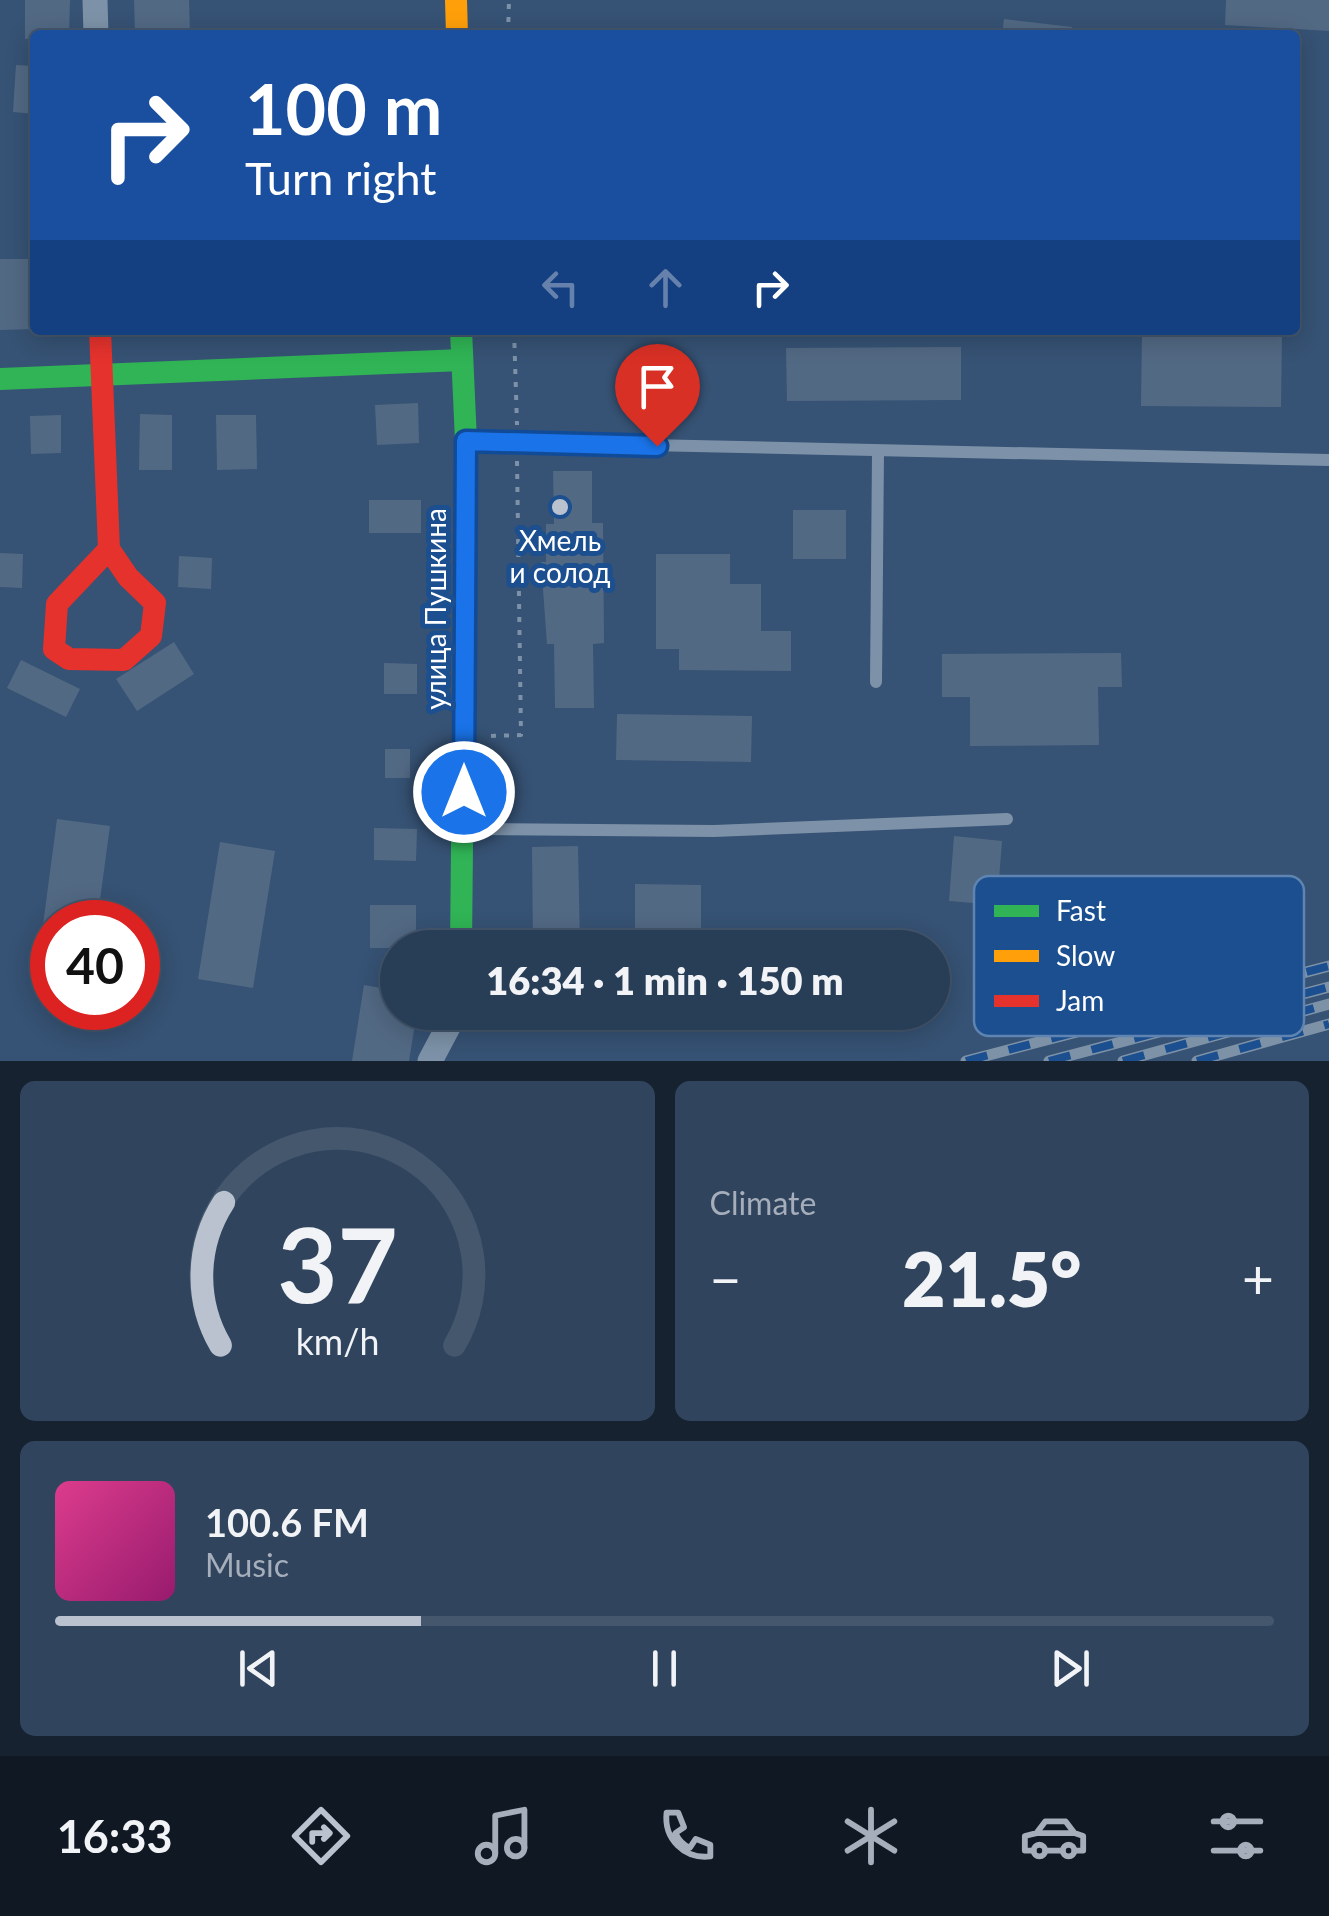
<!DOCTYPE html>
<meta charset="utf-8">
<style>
body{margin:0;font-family:Lato,sans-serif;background:#30455d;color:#f1f3f6;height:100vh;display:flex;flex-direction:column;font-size:38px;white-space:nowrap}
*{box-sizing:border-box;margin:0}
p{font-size:32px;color:#a5aeba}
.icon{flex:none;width:55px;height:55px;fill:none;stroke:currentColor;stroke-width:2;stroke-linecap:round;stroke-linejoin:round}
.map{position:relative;height:1061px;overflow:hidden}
.sheet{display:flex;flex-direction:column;gap:20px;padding:20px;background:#162230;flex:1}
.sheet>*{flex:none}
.top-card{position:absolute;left:30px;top:30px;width:1270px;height:305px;border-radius:10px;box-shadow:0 5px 25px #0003,0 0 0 2px #44576d;background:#1a4fa0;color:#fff;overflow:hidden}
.speed{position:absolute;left:30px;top:900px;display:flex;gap:20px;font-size:50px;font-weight:700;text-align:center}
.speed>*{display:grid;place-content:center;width:130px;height:130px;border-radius:50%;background:#283e57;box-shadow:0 5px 25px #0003,0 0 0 2px #44576d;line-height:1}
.speed .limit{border:15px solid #d22;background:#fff;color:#111}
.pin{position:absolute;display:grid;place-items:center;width:85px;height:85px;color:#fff;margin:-102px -42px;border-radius:50% 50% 50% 0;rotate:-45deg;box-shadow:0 0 10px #0007}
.pin .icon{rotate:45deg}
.me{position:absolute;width:110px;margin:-55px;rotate:0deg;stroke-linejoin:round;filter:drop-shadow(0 0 8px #0008)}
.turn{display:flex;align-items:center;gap:35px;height:210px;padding:0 50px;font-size:45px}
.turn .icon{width:130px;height:130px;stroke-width:2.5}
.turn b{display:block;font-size:70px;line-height:85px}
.lanes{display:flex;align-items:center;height:95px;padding:0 50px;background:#0003;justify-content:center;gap:50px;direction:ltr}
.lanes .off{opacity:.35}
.big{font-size:75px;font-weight:800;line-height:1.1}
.sheet .card{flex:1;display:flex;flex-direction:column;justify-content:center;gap:15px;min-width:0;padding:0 35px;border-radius:15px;background:#30455d}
.sheet .dial{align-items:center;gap:0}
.dial svg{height:260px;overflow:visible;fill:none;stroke:#44576d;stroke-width:7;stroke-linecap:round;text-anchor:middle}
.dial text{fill:#f1f3f6;stroke:none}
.song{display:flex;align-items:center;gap:30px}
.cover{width:120px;height:120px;border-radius:15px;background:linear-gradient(135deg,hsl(330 70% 55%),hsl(320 70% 35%))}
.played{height:10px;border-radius:5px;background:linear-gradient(90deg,#b9c2ce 30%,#44576d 30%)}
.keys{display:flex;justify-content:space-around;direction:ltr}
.heat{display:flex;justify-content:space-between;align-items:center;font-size:55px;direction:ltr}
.sheet .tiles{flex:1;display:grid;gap:20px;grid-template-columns:1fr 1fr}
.card:last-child{grid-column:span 2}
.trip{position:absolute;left:380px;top:930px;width:570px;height:100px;border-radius:50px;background:#283e57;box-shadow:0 5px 25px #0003,0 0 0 2px #44576d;font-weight:800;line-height:100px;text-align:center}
.tab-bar{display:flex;height:160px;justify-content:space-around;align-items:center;background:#101923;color:#a5aeba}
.tab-bar .icon{width:70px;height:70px}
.tab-bar .active{color:#b9c2ce}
.tab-bar b{font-size:45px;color:#f1f3f6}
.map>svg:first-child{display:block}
.building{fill:#526984}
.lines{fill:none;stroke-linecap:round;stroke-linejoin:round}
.path{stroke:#7d92a8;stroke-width:4;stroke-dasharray:5 8;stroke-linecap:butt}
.lane{stroke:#7d92a8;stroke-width:12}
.street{stroke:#7d92a8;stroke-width:25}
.fast{stroke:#30b455;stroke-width:22}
.slow{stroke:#ff9f0a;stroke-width:22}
.jam{stroke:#e5322d;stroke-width:22}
.rail-casing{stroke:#7e92a7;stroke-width:11}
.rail{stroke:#1b4f8f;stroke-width:8;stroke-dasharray:22;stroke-linecap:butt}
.route-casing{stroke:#114b97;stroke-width:25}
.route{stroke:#1a73e8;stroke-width:18}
.poi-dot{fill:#b9c2ce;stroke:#1b4f8f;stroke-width:4}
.labels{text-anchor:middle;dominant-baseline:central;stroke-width:10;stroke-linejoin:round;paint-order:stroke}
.poi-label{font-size:28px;fill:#fff;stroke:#1b4f8f}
.street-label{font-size:28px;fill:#fff;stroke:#1b4f8f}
.key{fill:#1b4f8f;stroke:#5f84b1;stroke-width:2.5}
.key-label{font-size:28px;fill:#fff}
</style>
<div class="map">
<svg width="1329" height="1061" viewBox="0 0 1329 1061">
<rect width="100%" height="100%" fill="#365274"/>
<!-- building -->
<g class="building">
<polygon points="25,0 70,0 69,35 25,39"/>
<polygon points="134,0 189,0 190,35 135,35"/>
<polygon points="1226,0 1329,0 1329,31 1225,25"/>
<polygon points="1004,19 1072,27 1071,35 1002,35"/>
<polygon points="16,65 35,66 35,114 13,112"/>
<polygon points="32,195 35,195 35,237 29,237"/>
<polygon points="0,259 35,259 35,329 0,330"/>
<polygon points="1142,330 1282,330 1281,407 1141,406"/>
<polygon points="961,347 961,400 787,401 786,348"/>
<polygon points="418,403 419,443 377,445 375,405"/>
<polygon points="140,414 172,415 172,470 139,470"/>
<polygon points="61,415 61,453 31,454 30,416"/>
<polygon points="216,415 256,415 257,469 217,470"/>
<polygon points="553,471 592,471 592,523 603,523 604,643 593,644 594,708 555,708 554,644 547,644 541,562 546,562 546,524 554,524"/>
<rect x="369" y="500" width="52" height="33"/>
<rect x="793" y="510" width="53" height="49"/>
<polygon points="0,553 23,554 22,588 0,587"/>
<polygon points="656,554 730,554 730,584 761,584 761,631 791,631 791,671 679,670 679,649 656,649"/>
<polygon points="179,556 212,558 211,589 178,587"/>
<polygon points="174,642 194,674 137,711 116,679"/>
<polygon points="1121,653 1122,687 1098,687 1099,745 970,746 970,697 942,697 942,654"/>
<polygon points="21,660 80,689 66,717 7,688"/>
<polygon points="384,663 417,664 417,694 384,694"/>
<polygon points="617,714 752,716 751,762 616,760"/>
<rect x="385" y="749" width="25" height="29"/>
<polygon points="57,819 110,826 97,922 52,922 52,957 39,955"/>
<polygon points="374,828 417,829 416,861 374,860"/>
<polygon points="954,836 1002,841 997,905 949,901"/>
<polygon points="220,842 275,851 253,988 198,979"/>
<polygon points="578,846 580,948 533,948 532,847"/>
<polygon points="635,884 701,885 701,948 635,948"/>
<rect x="370" y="905" width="46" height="43"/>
<polygon points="364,985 398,991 398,1012 417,1012 409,1061 352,1061"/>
<polygon points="534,1012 580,1012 580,1017 534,1018"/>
<polygon points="634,1012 700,1012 700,1030 634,1029"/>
</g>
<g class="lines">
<!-- path -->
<g class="path">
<polyline points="508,35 509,0"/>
<polyline points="514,330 517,425"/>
<polyline points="491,736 521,735 517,460"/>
</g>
<!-- lane -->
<g class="lane">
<polyline points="468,441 1329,460"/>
<polyline points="876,682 878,452"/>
<polyline points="466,829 714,831 1007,819"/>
</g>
<!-- street -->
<g class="street">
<polyline points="95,0 96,35"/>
<polyline points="430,1061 456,1012"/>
</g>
<!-- fast -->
<g class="fast">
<polyline points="461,330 466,441 461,948"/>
<polyline points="0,379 462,360"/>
</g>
<!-- slow -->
<polyline class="slow" points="456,0 457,35"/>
<!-- jam -->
<polyline class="jam" points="100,330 109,549 128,577 155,603 151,636 124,660 69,659 54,649 57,604 109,549"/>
<defs>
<g id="rail">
<polyline points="966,1061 1329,966"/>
<polyline points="1049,1061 1329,987"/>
<polyline points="1123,1061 1329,1004"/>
<polyline points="1197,1061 1329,1024"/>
</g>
</defs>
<!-- rail casing -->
<use href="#rail" class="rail-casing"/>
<!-- rail -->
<use href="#rail" class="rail"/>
</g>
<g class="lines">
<defs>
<polyline id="route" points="464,792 466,441 657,446"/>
</defs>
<!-- route casing -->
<use href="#route" class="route-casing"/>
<!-- route -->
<use href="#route" class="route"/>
</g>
<!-- markers -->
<circle class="poi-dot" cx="560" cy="507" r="10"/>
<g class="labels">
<!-- poi labels -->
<g class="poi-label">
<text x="560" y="540">Хмель<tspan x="560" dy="32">и солод</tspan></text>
</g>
<!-- street labels -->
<g class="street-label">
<text transform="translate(435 609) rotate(-90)">улица Пушкина</text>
</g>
</g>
<!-- legend -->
<rect x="974" y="876" width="330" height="160" rx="15" class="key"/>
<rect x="994" y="905" width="45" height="12" fill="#30b455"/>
<rect x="994" y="950" width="45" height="12" fill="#ff9f0a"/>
<rect x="994" y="995" width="45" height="12" fill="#e5322d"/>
<g class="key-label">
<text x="1056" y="921">Fast</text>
<text x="1056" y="966">Slow</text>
<text x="1056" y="1011">Jam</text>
</g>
</svg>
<div class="speed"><div class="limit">40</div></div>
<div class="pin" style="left:657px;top:446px;background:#d93025"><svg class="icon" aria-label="arrive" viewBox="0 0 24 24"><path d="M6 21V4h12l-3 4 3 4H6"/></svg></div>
<svg class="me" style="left:464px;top:792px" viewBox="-20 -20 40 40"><circle r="17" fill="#1a73e8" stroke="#fff" stroke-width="3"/><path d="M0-11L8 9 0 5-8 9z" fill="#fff"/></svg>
<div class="trip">16:34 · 1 min · 150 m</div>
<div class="top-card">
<div class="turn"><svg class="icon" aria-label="right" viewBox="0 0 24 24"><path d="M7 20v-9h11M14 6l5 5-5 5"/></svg><div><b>100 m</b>Turn right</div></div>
<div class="lanes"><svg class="icon off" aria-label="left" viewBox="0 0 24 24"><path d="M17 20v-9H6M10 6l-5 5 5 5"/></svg><svg class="icon off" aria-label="ahead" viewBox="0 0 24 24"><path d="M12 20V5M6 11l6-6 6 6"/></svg><svg class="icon" aria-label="right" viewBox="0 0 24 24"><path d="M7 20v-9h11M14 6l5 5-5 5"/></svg></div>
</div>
</div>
<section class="sheet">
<div class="tiles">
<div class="card dial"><svg viewBox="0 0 100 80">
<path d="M14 69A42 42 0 1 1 86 69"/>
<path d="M14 69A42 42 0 0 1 15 25" stroke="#b9c2ce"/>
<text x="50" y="56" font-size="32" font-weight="700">37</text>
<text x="50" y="72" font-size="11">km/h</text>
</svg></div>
<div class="card"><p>Climate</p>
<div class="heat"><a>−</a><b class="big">21.5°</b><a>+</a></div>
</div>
<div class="card">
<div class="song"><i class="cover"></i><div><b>100.6 FM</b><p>Music</p></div></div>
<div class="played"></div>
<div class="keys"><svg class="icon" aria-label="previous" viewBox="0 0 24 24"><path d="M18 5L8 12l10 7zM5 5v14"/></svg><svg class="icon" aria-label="pause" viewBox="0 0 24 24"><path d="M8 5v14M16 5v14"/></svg><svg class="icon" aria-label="next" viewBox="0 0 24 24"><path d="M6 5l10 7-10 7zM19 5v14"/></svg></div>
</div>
</div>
</section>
<nav class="tab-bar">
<b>16:33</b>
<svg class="icon active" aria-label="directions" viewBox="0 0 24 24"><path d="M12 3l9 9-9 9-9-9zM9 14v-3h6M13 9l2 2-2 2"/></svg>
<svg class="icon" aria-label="music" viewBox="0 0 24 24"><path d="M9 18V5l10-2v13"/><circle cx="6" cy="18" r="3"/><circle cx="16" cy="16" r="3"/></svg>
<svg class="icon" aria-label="phone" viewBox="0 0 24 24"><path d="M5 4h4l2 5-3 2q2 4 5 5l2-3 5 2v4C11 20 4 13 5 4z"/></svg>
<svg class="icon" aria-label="climate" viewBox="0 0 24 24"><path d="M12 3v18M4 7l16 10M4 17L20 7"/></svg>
<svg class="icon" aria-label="car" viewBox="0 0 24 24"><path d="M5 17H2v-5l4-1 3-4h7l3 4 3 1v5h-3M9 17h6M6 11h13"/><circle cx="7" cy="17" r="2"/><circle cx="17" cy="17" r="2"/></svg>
<svg class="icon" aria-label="filters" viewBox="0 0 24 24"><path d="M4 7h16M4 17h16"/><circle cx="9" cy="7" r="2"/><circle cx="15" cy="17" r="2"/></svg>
</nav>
